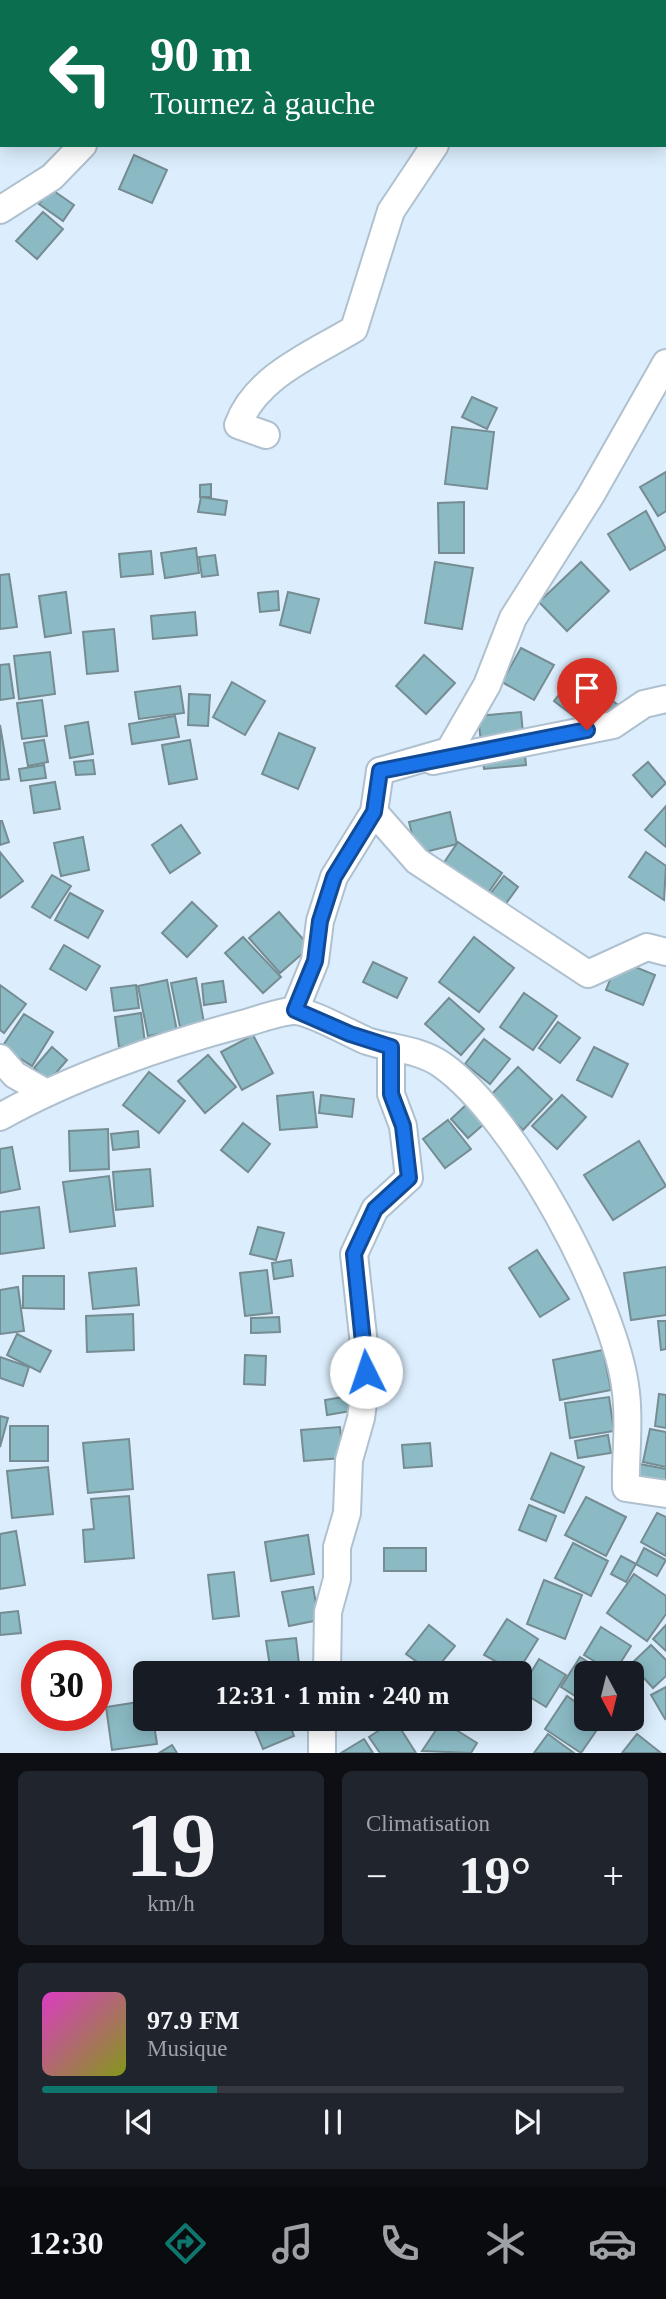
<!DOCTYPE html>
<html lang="fr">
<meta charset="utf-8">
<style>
body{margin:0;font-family:Georgia,serif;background:#20242c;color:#f1f3f6;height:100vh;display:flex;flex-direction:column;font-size:26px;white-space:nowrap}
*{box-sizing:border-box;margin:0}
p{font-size:23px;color:#9ea1a6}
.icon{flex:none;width:38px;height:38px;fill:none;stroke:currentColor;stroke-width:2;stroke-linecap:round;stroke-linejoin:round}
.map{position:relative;height:1753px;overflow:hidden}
.sheet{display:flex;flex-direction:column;gap:18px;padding:18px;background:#0d0f14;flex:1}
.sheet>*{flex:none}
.guide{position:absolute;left:0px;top:0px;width:667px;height:147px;box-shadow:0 4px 18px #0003;background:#0b6e4f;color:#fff;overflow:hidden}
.needle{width:46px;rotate:173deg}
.tools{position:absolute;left:574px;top:1661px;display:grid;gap:14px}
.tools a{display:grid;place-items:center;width:70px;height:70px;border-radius:10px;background:#171b24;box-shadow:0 4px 18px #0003;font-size:35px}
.speed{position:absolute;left:21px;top:1640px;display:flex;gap:14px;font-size:35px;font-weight:700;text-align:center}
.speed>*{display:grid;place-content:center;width:91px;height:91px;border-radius:50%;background:#171b24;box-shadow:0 4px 18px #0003;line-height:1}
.speed .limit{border:10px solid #d22;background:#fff;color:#111}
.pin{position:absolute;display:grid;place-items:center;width:60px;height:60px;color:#fff;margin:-72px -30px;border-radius:50% 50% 50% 0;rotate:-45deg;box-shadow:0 0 7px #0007}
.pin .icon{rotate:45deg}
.me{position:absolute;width:77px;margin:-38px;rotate:356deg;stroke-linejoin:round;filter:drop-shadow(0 0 5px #0008)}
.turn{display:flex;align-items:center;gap:24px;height:147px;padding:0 35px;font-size:32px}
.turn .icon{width:91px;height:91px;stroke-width:2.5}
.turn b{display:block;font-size:49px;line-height:60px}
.big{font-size:52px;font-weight:800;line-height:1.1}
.sheet .tile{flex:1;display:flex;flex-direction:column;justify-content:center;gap:10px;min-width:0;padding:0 24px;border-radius:10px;background:#20242c}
.sheet .dial{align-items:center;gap:0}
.dial b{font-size:91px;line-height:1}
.song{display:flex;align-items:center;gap:21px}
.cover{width:84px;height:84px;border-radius:10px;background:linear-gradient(135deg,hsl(310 70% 55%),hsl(70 70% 35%))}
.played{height:7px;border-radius:4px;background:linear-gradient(90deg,#0f766e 30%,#363941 30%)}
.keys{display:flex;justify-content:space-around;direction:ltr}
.heat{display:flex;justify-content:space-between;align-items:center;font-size:38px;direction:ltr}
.sheet .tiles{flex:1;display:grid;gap:18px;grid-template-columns:1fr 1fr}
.tile:last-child{grid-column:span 2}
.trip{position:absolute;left:133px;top:1661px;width:399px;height:70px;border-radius:10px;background:#171b24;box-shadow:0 4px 18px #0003;font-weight:800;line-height:70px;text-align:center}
.tabs{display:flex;height:112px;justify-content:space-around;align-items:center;background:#090b0e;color:#9ea1a6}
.tabs .icon{width:49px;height:49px}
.tabs .selected{color:#0f766e}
.tabs b{font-size:32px;color:#f1f3f6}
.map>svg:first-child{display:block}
.building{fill:#8bbac4;stroke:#758c92;stroke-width:2}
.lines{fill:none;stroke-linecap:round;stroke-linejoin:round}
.minor-casing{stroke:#afc0cf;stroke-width:30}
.minor{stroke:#fff;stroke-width:26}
.route-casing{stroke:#114b97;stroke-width:18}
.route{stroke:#1a73e8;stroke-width:12}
</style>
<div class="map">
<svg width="666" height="1753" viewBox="0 0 666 1753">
<rect width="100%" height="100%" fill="#dceefd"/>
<!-- building -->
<g class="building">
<polygon points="0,83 2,84 0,116"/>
<polygon points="134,155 167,170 152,203 119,189"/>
<polygon points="51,189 74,205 63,221 39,204"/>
<polygon points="43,212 63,229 37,259 16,241"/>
<polygon points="472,397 497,408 487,429 462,417"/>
<polygon points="452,427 494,432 487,489 445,484"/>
<polygon points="666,472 666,511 658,516 640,487"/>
<polygon points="211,484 211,497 200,497 200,485"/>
<polygon points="201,497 227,501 225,515 198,512"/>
<polygon points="464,502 464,553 439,553 438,503"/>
<polygon points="646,511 666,549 630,570 608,534"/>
<polygon points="196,548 199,573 165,578 161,553"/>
<polygon points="151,551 153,574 121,577 119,554"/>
<polygon points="215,555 218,575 202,577 199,557"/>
<polygon points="435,562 473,568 462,629 425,623"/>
<polygon points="581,562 609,591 567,631 539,602"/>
<polygon points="9,574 17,627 0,629 0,575"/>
<polygon points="278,591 279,610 260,612 258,593"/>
<polygon points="66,592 71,633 45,637 39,596"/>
<polygon points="288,592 319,599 310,633 280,625"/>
<polygon points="195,612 197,635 153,639 151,616"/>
<polygon points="114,629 118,671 87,674 83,632"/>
<polygon points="521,648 554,665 534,700 502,682"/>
<polygon points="50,652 55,694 19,699 14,656"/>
<polygon points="424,655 455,683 426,714 396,686"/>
<polygon points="9,664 14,698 0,700 0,665"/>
<polygon points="576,673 618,705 596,733 554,701"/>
<polygon points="232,682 265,701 245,735 213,717"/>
<polygon points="180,686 184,713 139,719 135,692"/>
<polygon points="189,694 210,695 208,726 188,725"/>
<polygon points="42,700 47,736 22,739 17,703"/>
<polygon points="521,712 526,765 484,769 478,716"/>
<polygon points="175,716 179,737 132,744 129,724"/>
<polygon points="88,722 93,754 70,758 65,726"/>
<polygon points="0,725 9,779 0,780"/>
<polygon points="279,733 315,748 298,789 262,774"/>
<polygon points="44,740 48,762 28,766 24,743"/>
<polygon points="190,740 197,779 169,784 162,745"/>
<polygon points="93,760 95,774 76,775 74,762"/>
<polygon points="648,762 666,783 652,797 633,775"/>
<polygon points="44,765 46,778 21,781 19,769"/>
<polygon points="55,782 60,809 34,813 30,786"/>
<polygon points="666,806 666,847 645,830"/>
<polygon points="450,812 457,844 417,854 409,822"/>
<polygon points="0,821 2,821 9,842 0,845"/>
<polygon points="181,825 200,853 170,873 152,845"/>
<polygon points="83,837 89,870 61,876 54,843"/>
<polygon points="458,842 502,873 483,900 439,870"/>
<polygon points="0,852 23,881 0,898"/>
<polygon points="646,852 666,866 664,900 629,877"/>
<polygon points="52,875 71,886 50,918 32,907"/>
<polygon points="504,876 518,887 499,913 484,902"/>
<polygon points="70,893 103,911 88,938 55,920"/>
<polygon points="192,902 217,926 187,957 162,933"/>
<polygon points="279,912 310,947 280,973 249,938"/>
<polygon points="243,937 281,977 263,993 225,953"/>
<polygon points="474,937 514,968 479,1012 439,982"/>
<polygon points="64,945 100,966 86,990 50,969"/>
<polygon points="618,960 655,975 643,1005 606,990"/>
<polygon points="373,962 407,978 397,998 363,982"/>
<polygon points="196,978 204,1023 180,1027 171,983"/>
<polygon points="167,980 177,1031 148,1036 138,986"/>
<polygon points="223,981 226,1002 204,1005 202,984"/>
<polygon points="0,985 26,1004 4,1033 0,1030"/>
<polygon points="136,985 139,1008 114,1011 111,988"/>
<polygon points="524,993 557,1016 533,1050 500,1027"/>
<polygon points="449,998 484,1029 461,1055 425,1024"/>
<polygon points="141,1013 145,1043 119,1047 115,1017"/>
<polygon points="24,1014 53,1032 32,1066 2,1047"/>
<polygon points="558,1022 580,1038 560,1063 539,1048"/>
<polygon points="253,1035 273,1073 242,1090 221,1052"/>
<polygon points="484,1039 510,1059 490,1084 465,1064"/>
<polygon points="52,1047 67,1060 49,1081 34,1068"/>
<polygon points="594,1047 628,1064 612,1097 577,1080"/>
<polygon points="208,1055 236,1087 205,1113 178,1081"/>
<polygon points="518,1067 552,1099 523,1130 489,1097"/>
<polygon points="149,1072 185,1101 159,1133 123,1105"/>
<polygon points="313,1092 317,1127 280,1130 277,1096"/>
<polygon points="321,1095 354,1099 352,1117 319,1113"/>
<polygon points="562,1095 586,1117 557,1149 532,1126"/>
<polygon points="466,1105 484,1124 468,1138 451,1119"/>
<polygon points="448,1120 471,1149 445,1168 423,1139"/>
<polygon points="243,1123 270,1144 248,1172 221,1150"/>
<polygon points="108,1129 109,1169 70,1171 69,1131"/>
<polygon points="138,1131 139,1147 113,1150 111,1134"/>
<polygon points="639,1141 666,1186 613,1220 584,1175"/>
<polygon points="12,1147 20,1189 0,1193 0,1149"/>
<polygon points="150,1169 153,1206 116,1210 113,1172"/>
<polygon points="109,1176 115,1226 70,1232 63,1182"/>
<polygon points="39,1207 44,1248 0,1254 0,1212"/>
<polygon points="258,1227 284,1233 276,1260 250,1254"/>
<polygon points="537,1250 569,1299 540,1317 509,1268"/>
<polygon points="291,1260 293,1276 274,1279 272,1263"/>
<polygon points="666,1267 666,1315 631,1320 624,1273"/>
<polygon points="136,1268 139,1305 93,1309 89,1273"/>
<polygon points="267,1270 272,1313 245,1316 240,1273"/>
<polygon points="23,1276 64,1276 64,1309 23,1308"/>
<polygon points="18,1287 24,1331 0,1334 0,1290"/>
<polygon points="133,1314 134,1350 87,1352 86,1316"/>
<polygon points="279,1317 280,1332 251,1333 251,1318"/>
<polygon points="658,1321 666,1321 666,1349 661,1350"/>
<polygon points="17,1334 51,1351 40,1372 7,1355"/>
<polygon points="603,1350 611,1390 560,1400 553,1360"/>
<polygon points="245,1355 266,1356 265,1385 244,1384"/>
<polygon points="0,1357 29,1367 23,1386 0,1378"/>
<polygon points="659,1394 666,1395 666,1428 655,1426"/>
<polygon points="349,1396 351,1411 327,1415 325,1400"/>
<polygon points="609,1397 614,1431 570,1438 565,1403"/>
<polygon points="0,1416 8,1418 0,1447"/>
<rect x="10" y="1426" width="38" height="35"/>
<polygon points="340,1427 343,1458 304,1461 301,1430"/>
<polygon points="650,1429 666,1432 666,1467 643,1462"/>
<polygon points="608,1435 611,1453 578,1458 575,1441"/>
<polygon points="129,1439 133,1489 88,1493 83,1443"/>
<polygon points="430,1443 432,1466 404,1468 402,1445"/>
<polygon points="551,1453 584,1467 564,1513 531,1499"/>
<polygon points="640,1464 666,1469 666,1485 637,1479"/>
<polygon points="48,1467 53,1514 12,1518 7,1471"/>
<polygon points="129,1496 134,1558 85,1562 83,1530 94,1529 91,1499"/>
<polygon points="586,1497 626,1517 606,1556 565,1535"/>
<polygon points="529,1505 556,1516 546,1541 519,1530"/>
<polygon points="657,1513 666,1517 666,1556 641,1542"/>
<polygon points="16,1531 25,1585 0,1589 0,1534"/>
<polygon points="308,1535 314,1574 271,1581 265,1542"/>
<polygon points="573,1543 608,1561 591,1596 555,1578"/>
<rect x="384" y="1548" width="42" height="23"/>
<polygon points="644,1548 666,1560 657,1576 636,1564"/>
<polygon points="621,1556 636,1564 626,1582 611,1574"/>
<polygon points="234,1572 239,1616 213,1619 208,1575"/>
<polygon points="634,1574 666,1596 666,1614 647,1641 607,1613"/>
<polygon points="544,1580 582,1595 565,1639 527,1624"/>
<polygon points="313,1587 319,1620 289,1626 282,1592"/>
<polygon points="18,1611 21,1633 0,1635 0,1613"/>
<polygon points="507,1619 538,1639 517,1673 484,1655"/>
<polygon points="429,1625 455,1646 433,1673 406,1654"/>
<polygon points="666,1625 666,1651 653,1639"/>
<polygon points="601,1627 631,1646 614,1673 584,1655"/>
<polygon points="296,1638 300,1673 271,1673 266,1641"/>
<polygon points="651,1645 666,1660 666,1676 653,1688 631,1664"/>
<polygon points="580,1657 606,1673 586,1673 586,1703 561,1687"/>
<polygon points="539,1659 566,1675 546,1707 520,1691"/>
<polygon points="488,1665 501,1673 483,1673"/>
<polygon points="666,1687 666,1718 665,1719 651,1695"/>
<polygon points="567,1696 586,1709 586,1718 603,1721 581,1753 545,1729"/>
<polygon points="145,1701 145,1718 153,1718 157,1744 112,1750 106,1707"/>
<polygon points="250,1718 287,1718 294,1736 263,1749"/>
<polygon points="396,1718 419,1718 410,1729"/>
<polygon points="395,1720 416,1753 380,1753 369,1737"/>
<polygon points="442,1721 477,1743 471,1753 422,1751"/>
<polygon points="548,1734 574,1753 534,1753"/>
<polygon points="637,1734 661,1753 622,1753"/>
<polygon points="364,1739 373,1753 341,1753"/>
<polygon points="172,1745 177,1753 159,1753"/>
</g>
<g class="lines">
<defs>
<g id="minor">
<polyline points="665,109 666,109"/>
<polyline points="0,210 52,177 83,145"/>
<path d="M266,435L238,425C256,376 313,354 354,329L391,211L435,145"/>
<polyline points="433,761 613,725 644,704 666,699"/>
<polyline points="380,771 449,751 487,685 513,618 591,495 666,363"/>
<polyline points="374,812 417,861 588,974 647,947 666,952"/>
<polyline points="295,1010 315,961 320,921 334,877 374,812 380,771"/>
<polyline points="0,1058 15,1075 45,1092"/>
<path d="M0,1117C71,1077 163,1045 242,1024C258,1020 277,1012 293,1011C309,1010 350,1034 367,1041C391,1049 420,1049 442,1065C515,1116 617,1304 626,1393C630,1424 625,1457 626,1488L666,1494"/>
<polyline points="327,1673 328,1612 337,1579 337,1547 347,1513 349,1460 361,1418 367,1372 354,1254 375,1209 409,1178 403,1126 391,1094 391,1047"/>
<polyline points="322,1718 322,1753"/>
</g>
</defs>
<!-- minor casing -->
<use href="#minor" class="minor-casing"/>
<!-- minor -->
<use href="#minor" class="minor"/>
</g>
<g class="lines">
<defs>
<polyline id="route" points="366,1372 354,1254 375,1209 409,1178 403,1126 391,1094 391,1047 350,1034 295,1010 315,961 320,921 334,877 374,812 380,771 587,730"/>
</defs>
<!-- route casing -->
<use href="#route" class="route-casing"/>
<!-- route -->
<use href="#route" class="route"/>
</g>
</svg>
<div class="tools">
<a><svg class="needle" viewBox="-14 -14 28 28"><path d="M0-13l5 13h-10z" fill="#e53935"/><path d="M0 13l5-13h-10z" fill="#9ea1a6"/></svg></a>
</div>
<div class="speed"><div class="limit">30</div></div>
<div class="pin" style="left:587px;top:730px;background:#d93025"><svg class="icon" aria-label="arrive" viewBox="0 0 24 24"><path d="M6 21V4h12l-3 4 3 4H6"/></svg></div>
<svg class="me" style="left:366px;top:1372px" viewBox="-20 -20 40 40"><circle r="19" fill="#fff"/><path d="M0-13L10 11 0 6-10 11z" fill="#1a73e8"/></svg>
<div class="trip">12:31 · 1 min · 240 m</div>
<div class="guide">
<div class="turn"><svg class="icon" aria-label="left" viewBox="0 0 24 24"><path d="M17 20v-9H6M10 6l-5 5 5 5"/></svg><div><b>90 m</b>Tournez à gauche</div></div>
</div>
</div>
<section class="sheet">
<div class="tiles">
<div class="tile dial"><b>19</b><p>km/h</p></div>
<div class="tile"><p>Climatisation</p>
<div class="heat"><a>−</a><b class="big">19°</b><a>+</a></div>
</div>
<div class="tile">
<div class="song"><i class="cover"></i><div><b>97.9 FM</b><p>Musique</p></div></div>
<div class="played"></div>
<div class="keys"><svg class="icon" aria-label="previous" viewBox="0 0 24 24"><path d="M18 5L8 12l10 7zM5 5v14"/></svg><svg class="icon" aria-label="pause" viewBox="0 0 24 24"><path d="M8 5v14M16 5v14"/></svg><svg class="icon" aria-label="next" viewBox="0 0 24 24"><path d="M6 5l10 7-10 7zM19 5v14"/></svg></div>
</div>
</div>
</section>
<nav class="tabs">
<b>12:30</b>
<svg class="icon selected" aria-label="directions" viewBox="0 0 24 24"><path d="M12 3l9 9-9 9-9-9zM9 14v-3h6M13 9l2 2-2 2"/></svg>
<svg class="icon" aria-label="music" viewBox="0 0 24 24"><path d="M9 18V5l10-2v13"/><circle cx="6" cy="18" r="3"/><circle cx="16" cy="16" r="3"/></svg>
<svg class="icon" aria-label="phone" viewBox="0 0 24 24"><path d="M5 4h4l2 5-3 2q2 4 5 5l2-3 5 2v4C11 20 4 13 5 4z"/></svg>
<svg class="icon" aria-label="climate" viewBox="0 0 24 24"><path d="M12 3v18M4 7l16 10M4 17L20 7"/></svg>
<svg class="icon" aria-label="car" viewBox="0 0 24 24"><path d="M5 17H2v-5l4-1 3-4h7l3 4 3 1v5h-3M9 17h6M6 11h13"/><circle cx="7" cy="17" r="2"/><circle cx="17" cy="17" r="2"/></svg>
</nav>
